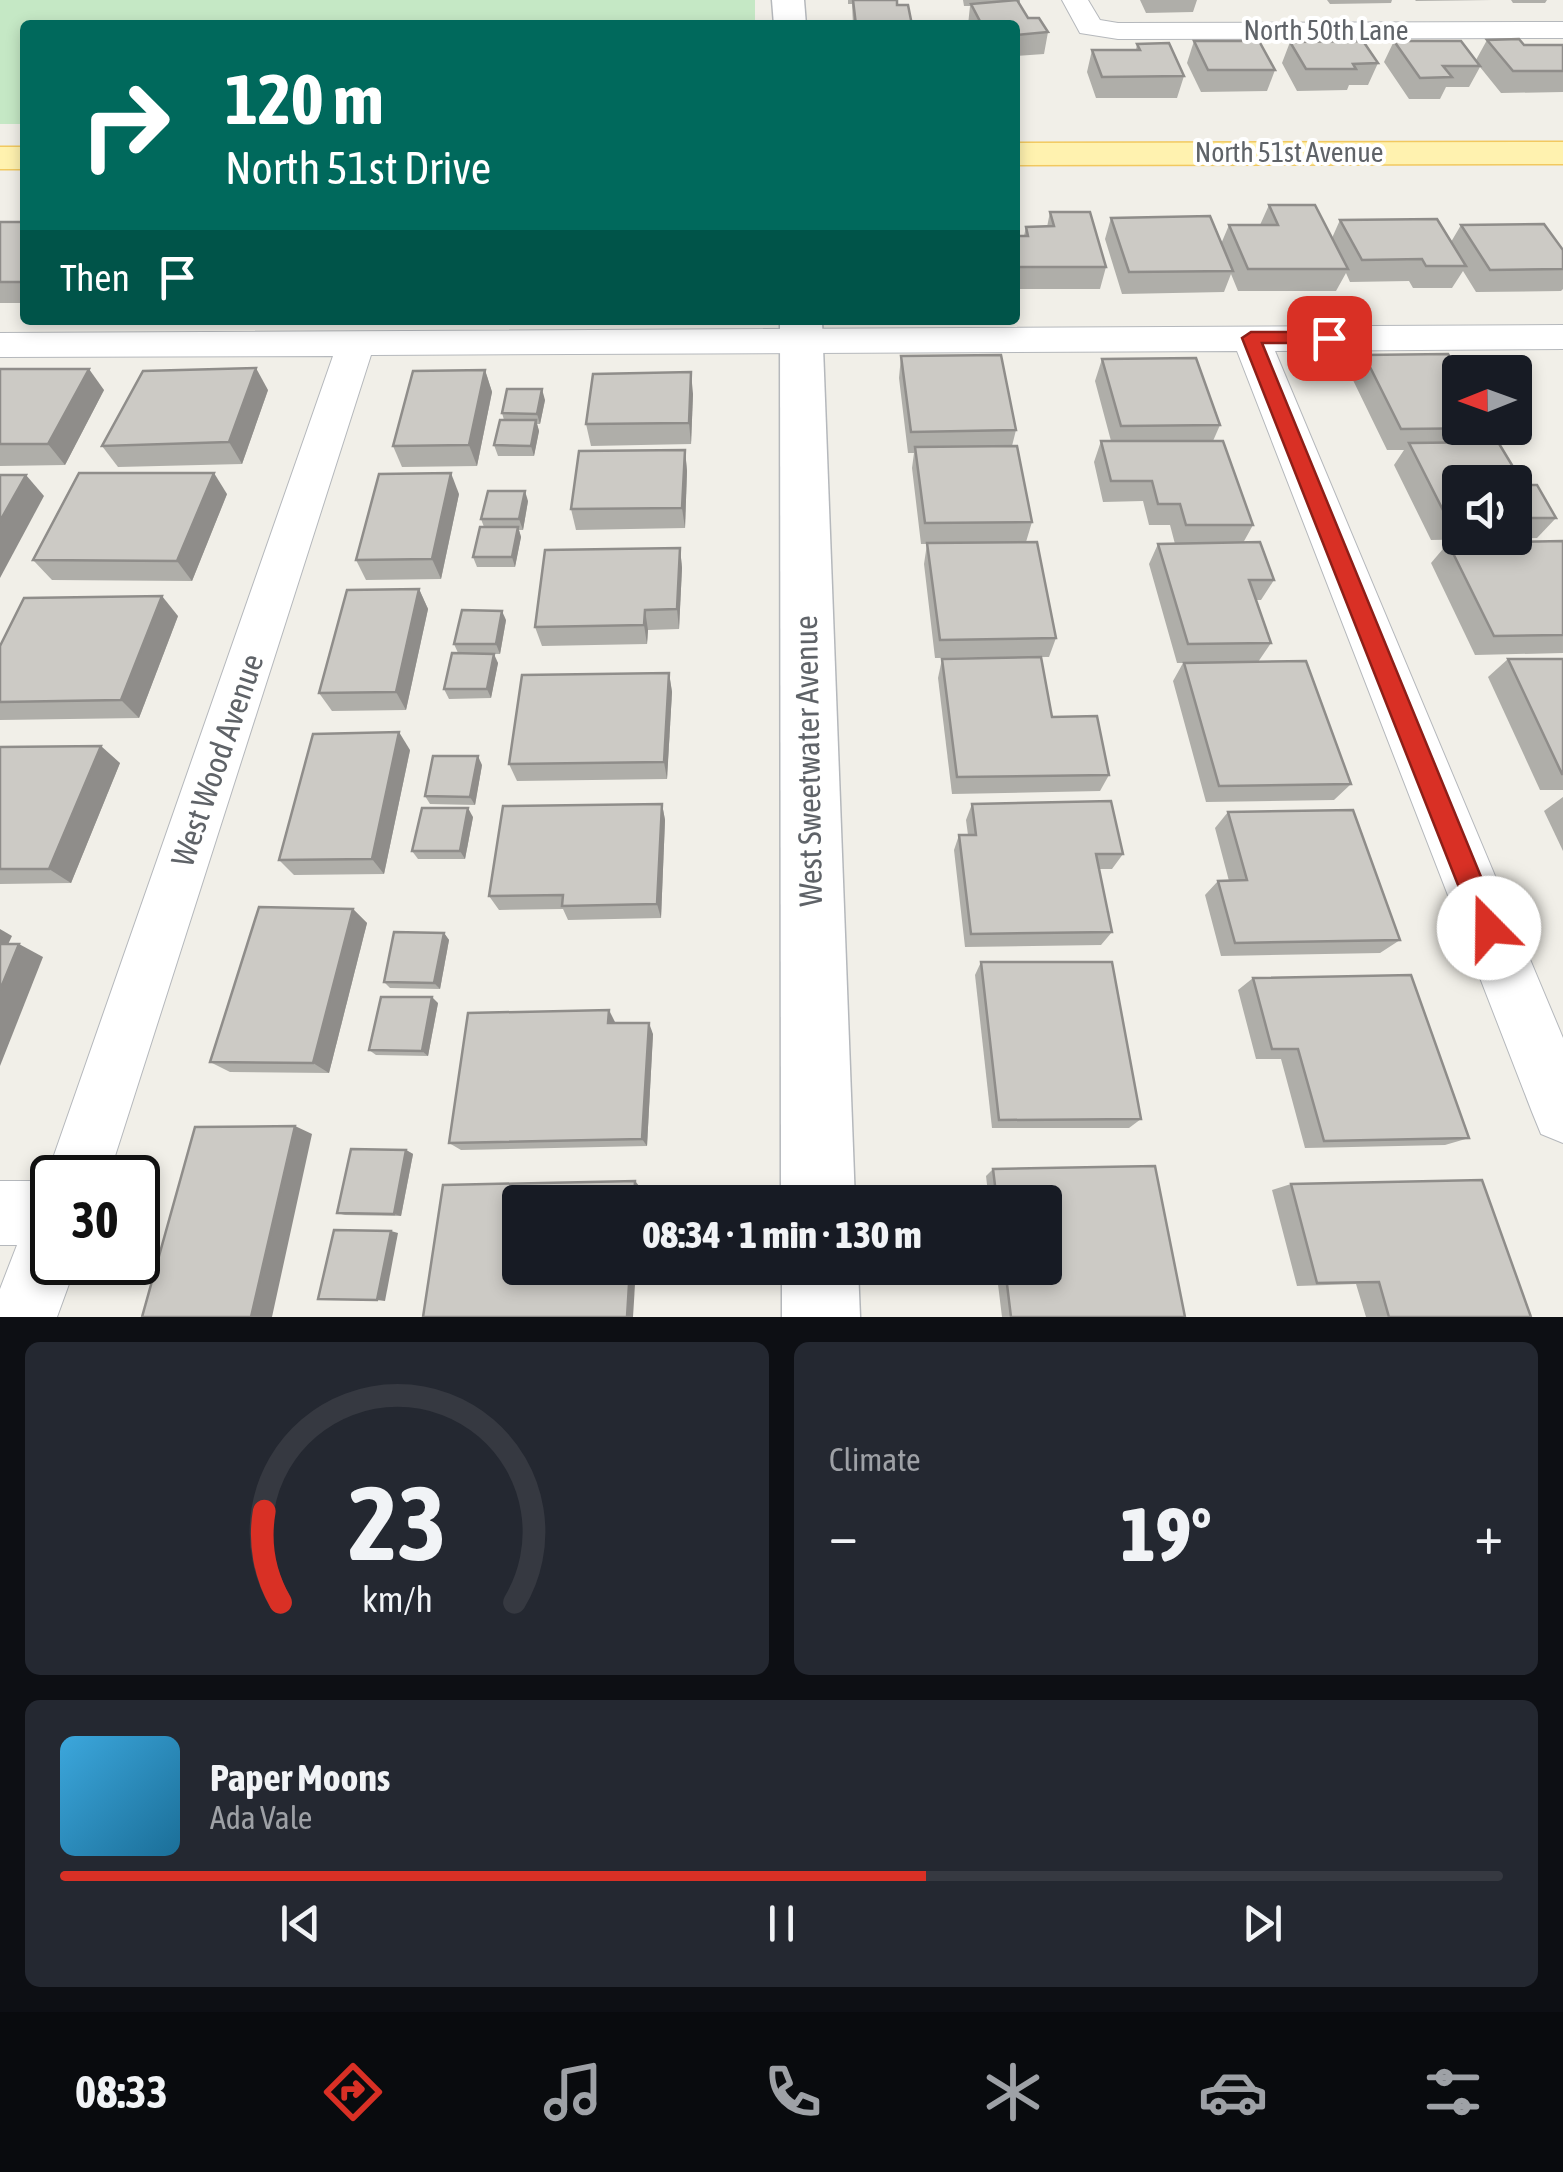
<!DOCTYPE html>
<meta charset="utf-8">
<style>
body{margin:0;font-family:"Asap Condensed",sans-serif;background:#242831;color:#f1f3f6;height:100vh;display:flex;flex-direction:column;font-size:38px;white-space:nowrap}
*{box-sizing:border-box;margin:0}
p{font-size:32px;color:#9ea1a6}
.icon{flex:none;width:55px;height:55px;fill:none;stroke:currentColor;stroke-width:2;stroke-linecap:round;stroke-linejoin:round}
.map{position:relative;height:1317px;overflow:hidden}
.details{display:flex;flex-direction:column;gap:25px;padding:25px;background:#0d0f14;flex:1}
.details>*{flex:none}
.hud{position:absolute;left:20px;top:20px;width:1000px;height:305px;border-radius:10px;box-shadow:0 5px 15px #0003;background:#00695c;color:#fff;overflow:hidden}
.needle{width:65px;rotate:269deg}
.fabs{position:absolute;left:1442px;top:355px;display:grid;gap:20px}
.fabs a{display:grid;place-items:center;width:90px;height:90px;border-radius:10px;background:#171b24;box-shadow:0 5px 15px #0003;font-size:50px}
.speed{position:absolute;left:30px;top:1155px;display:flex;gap:20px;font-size:50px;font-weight:700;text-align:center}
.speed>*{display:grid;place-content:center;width:130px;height:130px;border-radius:50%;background:#171b24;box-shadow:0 5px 15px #0003;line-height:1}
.speed .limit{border:5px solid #111;border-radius:15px;background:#fff;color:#111}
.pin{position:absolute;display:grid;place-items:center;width:85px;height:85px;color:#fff;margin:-42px;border-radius:20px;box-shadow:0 5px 15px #0006}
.me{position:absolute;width:110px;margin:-55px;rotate:338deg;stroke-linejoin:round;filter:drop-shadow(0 0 8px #0008)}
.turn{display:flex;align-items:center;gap:35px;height:210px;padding:0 40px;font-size:45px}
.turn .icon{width:130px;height:130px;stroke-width:2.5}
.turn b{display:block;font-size:70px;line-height:85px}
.then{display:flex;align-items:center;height:95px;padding:0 40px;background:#0003;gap:20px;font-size:38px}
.big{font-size:75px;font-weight:800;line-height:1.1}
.details .card{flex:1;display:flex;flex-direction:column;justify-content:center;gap:15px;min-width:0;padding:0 35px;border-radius:15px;background:#242831}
.details .dial{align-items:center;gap:0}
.dial svg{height:260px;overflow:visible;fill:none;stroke:#363941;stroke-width:7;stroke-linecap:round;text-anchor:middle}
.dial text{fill:#f1f3f6;stroke:none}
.song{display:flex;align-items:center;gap:30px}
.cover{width:120px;height:120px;border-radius:15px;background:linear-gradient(135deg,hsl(200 70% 55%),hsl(200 70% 35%))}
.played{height:10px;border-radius:5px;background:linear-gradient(90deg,#d93025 60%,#363941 60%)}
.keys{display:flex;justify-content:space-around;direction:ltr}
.heat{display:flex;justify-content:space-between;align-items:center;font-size:55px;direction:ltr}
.details .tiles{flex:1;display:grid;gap:25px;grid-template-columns:1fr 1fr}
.card:last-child{grid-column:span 2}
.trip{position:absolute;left:502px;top:1185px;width:560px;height:100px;border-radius:10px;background:#171b24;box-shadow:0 5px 15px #0003;font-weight:800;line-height:100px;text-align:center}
.tabs{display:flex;height:160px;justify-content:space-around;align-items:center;background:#090b0e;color:#9ea1a6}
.tabs .icon{width:70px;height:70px}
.tabs .selected{color:#d93025}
.tabs b{font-size:45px;color:#f1f3f6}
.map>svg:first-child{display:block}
.green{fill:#c5e8c5}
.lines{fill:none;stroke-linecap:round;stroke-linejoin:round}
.minor-casing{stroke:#b5b8bc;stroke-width:2}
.tertiary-casing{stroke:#b5b8bc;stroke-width:3}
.primary-casing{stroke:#f2c960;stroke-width:3}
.minor{fill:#fff;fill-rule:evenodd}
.tertiary{fill:#fff;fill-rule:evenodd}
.primary{fill:#fff2af;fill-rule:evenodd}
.wall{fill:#afaea9;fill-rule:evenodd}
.shaded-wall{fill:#8f8d8a}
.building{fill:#cccac5;stroke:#8f8d8a;stroke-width:2.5}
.route{fill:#d93025;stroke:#8d1f18;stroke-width:2.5}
.labels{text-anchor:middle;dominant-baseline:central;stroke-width:8;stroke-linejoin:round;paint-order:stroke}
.far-street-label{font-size:28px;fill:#5f6368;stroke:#fff}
.street-label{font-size:32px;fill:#5f6368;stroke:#fff}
</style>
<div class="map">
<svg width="1563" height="1317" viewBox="0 0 1563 1317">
<rect width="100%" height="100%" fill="#f1efe8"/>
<!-- green -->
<polygon class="green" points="0,0 755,0 755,25 25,25 25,124 0,124"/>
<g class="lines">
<defs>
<g id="minor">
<polygon points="1062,0 1088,0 1100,20 1118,23 1563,22 1563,38 1118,39 1080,33"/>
<polygon points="1563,325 1563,349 1275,351 1563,1038 1563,1143 1541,1134 1532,1112 1237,351 371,355 108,1178 52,1178 52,1262 77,1262 57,1317 0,1317 0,1289 17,1245 0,1245 0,1181 45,1181 333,356 0,357 0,333"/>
</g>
<g id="tertiary">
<polygon points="772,0 804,0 806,25 774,25"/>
<polygon points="780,320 822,320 855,1202 781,1202"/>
<polygon points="782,1268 858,1268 860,1317 782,1317"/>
</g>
<g id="primary">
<polygon points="1563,142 1563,164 1015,165 1015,143"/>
<rect x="0" y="147" width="25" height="22"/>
</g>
</defs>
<!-- minor casing -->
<use href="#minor" class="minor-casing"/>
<!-- tertiary casing -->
<use href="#tertiary" class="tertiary-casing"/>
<!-- primary casing -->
<use href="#primary" class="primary-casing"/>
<!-- minor -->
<use href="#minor" class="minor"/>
<!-- tertiary -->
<use href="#tertiary" class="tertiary"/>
<!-- primary -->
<use href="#primary" class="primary"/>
</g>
<!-- wall -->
<g class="wall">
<polygon points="848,0 897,0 897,5 912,25 853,25 852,4 848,4"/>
<polygon points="963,0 1020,0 1020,4 1028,18 1048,32 1044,54 1015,56 1015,25 968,25 970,6 964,6"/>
<polygon points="1140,0 1197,0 1193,12 1146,13"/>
<polygon points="1327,0 1392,0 1391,3 1330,4"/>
<polygon points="1415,0 1492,0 1416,1"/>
<polygon points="1511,0 1547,0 1545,3 1513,3"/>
<polygon points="1487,40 1524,45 1563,45 1563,92 1501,93 1480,67 1469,87 1446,87 1440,99 1409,99 1384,62 1394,41 1476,60"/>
<polygon points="1194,41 1275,70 1267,91 1201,92 1187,63"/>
<polygon points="1290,42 1378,63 1368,85 1349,85 1347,90 1297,91 1282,63"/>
<polygon points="1137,44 1184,76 1177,98 1096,98 1087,72 1092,50 1136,50"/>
<polygon points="1269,205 1332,238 1340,220 1451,242 1461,225 1563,250 1563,289 1561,291 1476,292 1463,271 1452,288 1413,288 1409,281 1350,282 1346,273 1336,291 1238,291 1231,274 1224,292 1122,294 1105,239 1111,218 1221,244 1229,225 1260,225"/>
<polygon points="1050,212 1106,267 1100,289 1015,289 1015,236 1024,236 1026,227 1047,227"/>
<rect x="0" y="222" width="25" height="81"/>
<path d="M1364,355L1491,428L1480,442L1556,518L1537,538L1431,540L1394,465L1404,450H1387L1351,376ZM1460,482H1515V538H1460Z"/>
<polygon points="901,356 1016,430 1012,446 1032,522 1026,542 1056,638 1049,657 935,658 924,564 927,544 921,544 912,468 914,453 908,453 899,378"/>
<polygon points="1102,359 1220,425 1213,441 1253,525 1243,543 1274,580 1261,600 1256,600 1271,643 1258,662 1351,784 1334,800 1206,802 1173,681 1183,663 1177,663 1149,564 1158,544 1175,544 1170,525 1149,525 1143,501 1103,502 1094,462 1101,441 1111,441 1095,381"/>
<polygon points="0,369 104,390 65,465 0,466"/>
<polygon points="485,370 492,392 477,466 402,467 393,446"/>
<polygon points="268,390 242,464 118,467 102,446"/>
<polygon points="693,394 691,444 591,446 586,424"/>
<polygon points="545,400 540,424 537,424 539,431 534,456 498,456 494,445 504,420 502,413"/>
<polygon points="685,450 687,471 685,528 576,530 571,509"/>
<polygon points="227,494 192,581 52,580 33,560"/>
<polygon points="459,494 441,579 366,580 356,560"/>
<polygon points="528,501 523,530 519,530 521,537 515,567 477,567 473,557 484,527 481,519"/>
<polygon points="1563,541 1563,653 1475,655 1431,563 1448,543"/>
<polygon points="680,548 682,568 679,629 648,630 647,644 542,646 535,627"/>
<polygon points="419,589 428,609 406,710 332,711 319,693"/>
<polygon points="178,616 139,718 0,720 0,646"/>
<polygon points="506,620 500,654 489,654 498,663 491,698 449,699 444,689 458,653 454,644"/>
<polygon points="942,659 1052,717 1109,775 1100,791 952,794 938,678"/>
<polygon points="1508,659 1563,659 1563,790 1540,790 1488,677"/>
<polygon points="669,673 672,692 667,779 517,781 509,764"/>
<polygon points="0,747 120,763 71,883 0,884"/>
<polygon points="410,750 384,874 294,875 279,860"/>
<polygon points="482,765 475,805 430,804 425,796"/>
<polygon points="1563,797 1563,851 1544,811"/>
<polygon points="662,804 665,820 661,918 568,920 563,909 499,910 489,896"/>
<polygon points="972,804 1123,854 1112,869 1099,869 1112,932 1101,945 965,947 954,850 959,835 968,835 966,820"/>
<polygon points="1228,812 1400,940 1380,953 1221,956 1205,895 1218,881 1229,881 1215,828"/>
<polygon points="473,817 465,859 418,859 412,851"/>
<polygon points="353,909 367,923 329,1073 230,1072 210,1062"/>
<polygon points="444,933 449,940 440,989 390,988 384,982"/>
<polygon points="981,962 1141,1119 1129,1128 992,1128 975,975"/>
<polygon points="1253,978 1469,1138 1445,1145 1305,1148 1281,1059 1256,1059 1238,990"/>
<polygon points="438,1003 428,1056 376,1055 369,1050"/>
<polygon points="615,1022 614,1023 653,1034 647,1146 461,1150 449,1143"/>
<polygon points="406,1150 413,1154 401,1216 345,1215 337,1213"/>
<polygon points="1155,1166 1185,1317 1002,1317 996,1268 1045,1268 1045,1202 989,1202 986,1176 993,1169"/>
<polygon points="1291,1184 1531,1317 1366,1317 1356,1284 1297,1286 1272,1190"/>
</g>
<!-- shaded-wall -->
<g class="shaded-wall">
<polygon points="256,368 268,390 242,464 229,442"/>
<polygon points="89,369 104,390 65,465 48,444"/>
<polygon points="485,370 492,392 477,466 469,445"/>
<polygon points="691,372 693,394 691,444 689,423"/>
<polygon points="542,389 545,400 540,424 537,414"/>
<polygon points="536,420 539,431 534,456 531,446"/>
<polygon points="685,450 687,471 685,528 682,508"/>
<polygon points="214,473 227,494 192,581 177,561"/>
<polygon points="451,473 459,494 441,579 432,559"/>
<polygon points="26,475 44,496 0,578 0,521"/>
<polygon points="525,491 528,501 523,530 519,519"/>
<polygon points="518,527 521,537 515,567 512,557"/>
<polygon points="680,548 682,568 679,629 677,609"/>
<polygon points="419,589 428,609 406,710 396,692"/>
<polygon points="162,596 178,616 139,718 121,700"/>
<polygon points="645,610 648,630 647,644 644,625"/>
<polygon points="502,611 506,620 500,654 496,644"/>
<polygon points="494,654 498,663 491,698 487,689"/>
<polygon points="669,673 672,692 667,779 664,762"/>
<polygon points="399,732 410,750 384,874 372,859"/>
<polygon points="101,746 120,763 71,883 49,869"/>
<polygon points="478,756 482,765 475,805 470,797"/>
<polygon points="662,804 665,820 661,918 657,904"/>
<polygon points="468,808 473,817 465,859 460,851"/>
<polygon points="353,909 367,923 329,1073 313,1063"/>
<polygon points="0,929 12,936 2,957 0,956"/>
<polygon points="444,933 449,940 440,989 434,983"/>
<polygon points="19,944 43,957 0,1066 0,990"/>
<polygon points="432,997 438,1003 428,1056 422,1051"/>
<polygon points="609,1010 615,1022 614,1034 608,1023"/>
<polygon points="649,1023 653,1034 647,1146 642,1139"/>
<polygon points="295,1126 312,1134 272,1317 251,1317"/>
<polygon points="406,1150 413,1154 401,1216 394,1214"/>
<polygon points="635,1181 640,1187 639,1202 634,1202"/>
<polygon points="391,1231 398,1233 385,1301 377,1300"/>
<polygon points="630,1268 636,1268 633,1317 627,1317"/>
</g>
<!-- building -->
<g class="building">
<polygon points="853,0 897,0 897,5 908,5 912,25 856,25"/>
<polygon points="1017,0 1028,18 1039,18 1048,32 1015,35 1015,25 982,25 971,4"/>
<polygon points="1519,39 1524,45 1563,45 1563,71 1513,71 1487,40"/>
<polygon points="1194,41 1259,41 1275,70 1208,70"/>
<polygon points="1363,41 1378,63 1353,64 1356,69 1306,69 1290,42"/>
<polygon points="1394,41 1461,41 1480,66 1443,66 1452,77 1420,78"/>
<polygon points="1169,43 1184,76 1102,77 1092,50 1140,50 1137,44"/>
<polygon points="1269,205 1315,205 1348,269 1248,269 1229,225 1278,225"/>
<polygon points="1050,212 1090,212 1106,267 1015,267 1015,236 1028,236 1026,227 1054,226"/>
<polygon points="1210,216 1233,271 1129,272 1111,218"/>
<polygon points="1437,219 1466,266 1426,266 1422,259 1362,260 1340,220"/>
<rect x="0" y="222" width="25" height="60"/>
<polygon points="1544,224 1563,250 1563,269 1490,270 1461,225"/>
<polygon points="1448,354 1460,374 1460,428 1491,428 1401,429 1364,355"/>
<polygon points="1001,355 1016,430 911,432 901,356"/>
<polygon points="1196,358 1220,425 1121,426 1102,359"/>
<polygon points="256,368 229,442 102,446 143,371"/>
<polygon points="0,369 89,369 48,444 0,444"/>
<polygon points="485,370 469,445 393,446 413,371"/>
<polygon points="691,372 689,423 586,424 593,374"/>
<polygon points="507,389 542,389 537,414 502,413"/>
<polygon points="500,420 536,420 531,446 494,445"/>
<polygon points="1101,441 1223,441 1253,525 1186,525 1180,504 1158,504 1152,481 1111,481"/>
<polygon points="1498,442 1524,485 1537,485 1556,518 1515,518 1515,482 1460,482 1460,520 1448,520 1409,443"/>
<polygon points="1017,446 1032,522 925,523 915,447"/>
<polygon points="685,450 682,508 571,509 579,451"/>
<polygon points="79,473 214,473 177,561 33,560"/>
<polygon points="451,473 432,559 356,560 379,474"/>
<polygon points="0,475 26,475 0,521"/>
<polygon points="488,491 525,491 519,519 481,519"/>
<polygon points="480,527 518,527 512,557 473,557"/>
<polygon points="1563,541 1563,635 1494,636 1448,543"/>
<polygon points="1037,542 1056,638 940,640 927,543"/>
<polygon points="1260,542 1274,580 1249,580 1271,643 1188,644 1158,544"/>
<polygon points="680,548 677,609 645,610 644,625 535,627 545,550"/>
<polygon points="419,589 396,692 319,693 347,590"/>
<polygon points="162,596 121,700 0,702 0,646 24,598"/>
<polygon points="462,610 502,611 496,644 454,644"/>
<polygon points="452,653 494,654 487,689 444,689"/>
<polygon points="1041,657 1052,717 1097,716 1109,775 957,777 942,659"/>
<polygon points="1508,659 1563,659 1563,774 1562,774"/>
<polygon points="1306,661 1351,784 1219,786 1184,663"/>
<polygon points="669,673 664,762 509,764 522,675"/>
<polygon points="399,732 372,859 279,860 313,734"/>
<polygon points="101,746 49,869 0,869 0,747"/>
<polygon points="433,756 478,756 470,797 425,796"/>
<polygon points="1111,801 1123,854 1096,854 1112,932 971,934 959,835 976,835 972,804"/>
<polygon points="662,804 657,904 562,906 563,895 489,896 503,806"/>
<polygon points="422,808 468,808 460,851 412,851"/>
<polygon points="1353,810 1400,940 1235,943 1218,881 1247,880 1228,812"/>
<polygon points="259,907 353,909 313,1063 210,1062"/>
<polygon points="394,932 444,933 434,983 384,982"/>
<polygon points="0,944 19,944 0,990"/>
<polygon points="981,962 1112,962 1141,1119 999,1120"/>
<polygon points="1411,975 1469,1138 1324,1141 1298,1049 1272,1049 1253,978"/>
<polygon points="381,997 432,997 422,1051 369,1050"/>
<polygon points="609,1010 608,1023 649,1023 642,1139 449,1143 468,1013"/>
<polygon points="295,1126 251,1317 142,1317 195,1127"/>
<polygon points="351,1149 406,1150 394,1214 337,1213"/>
<polygon points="1155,1166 1185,1317 1011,1317 1005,1268 1045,1268 1045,1202 997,1202 993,1169"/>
<polygon points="1482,1180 1531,1317 1389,1317 1379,1282 1317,1283 1291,1184"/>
<polygon points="635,1181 634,1202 520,1202 520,1268 630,1268 627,1317 423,1317 443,1185"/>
<polygon points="334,1230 391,1231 377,1300 318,1299"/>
</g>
<!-- route -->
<polygon class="route" points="1251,332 1329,332 1338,338 1329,343 1262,343 1502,928 1498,937 1489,941 1479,937 1475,928 1242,338"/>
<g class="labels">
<!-- far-street labels -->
<g class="far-street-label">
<text x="1326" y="30">North 50th Lane</text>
<text x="1289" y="152">North 51st Avenue</text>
</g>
<!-- street labels -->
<g class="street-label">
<text transform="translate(217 760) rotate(-71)">West Wood Avenue</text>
<text transform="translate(808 761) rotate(-91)">West Sweetwater Avenue</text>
</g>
</g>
</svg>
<div class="fabs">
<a><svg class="needle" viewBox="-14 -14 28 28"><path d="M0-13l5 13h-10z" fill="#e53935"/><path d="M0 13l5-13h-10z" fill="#9ea1a6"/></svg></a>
<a><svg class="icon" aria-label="sound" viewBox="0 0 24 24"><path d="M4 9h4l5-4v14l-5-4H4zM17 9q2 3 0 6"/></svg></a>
</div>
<div class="speed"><div class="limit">30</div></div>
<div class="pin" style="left:1329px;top:338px;background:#d93025"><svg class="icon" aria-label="arrive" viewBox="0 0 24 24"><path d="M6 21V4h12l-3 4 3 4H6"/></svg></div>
<svg class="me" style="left:1489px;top:928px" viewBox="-20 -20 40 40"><circle r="19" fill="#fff"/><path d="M0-13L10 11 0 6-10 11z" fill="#d93025"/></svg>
<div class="trip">08:34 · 1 min · 130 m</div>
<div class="hud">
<div class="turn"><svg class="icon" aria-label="right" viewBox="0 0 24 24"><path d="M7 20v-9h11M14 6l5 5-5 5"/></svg><div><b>120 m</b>North 51st Drive</div></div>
<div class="then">Then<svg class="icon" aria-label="arrive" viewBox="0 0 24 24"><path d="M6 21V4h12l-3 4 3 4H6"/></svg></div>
</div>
</div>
<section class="details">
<div class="tiles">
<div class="card dial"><svg viewBox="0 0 100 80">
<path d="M14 69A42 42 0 1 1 86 69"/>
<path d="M14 69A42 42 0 0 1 9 41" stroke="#d93025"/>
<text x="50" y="56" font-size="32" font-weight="700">23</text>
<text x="50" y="72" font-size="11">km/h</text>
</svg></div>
<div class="card"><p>Climate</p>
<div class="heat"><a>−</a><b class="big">19°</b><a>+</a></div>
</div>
<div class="card">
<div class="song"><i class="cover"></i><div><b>Paper Moons</b><p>Ada Vale</p></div></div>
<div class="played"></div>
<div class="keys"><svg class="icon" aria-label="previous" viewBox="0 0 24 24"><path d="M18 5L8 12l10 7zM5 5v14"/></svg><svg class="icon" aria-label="pause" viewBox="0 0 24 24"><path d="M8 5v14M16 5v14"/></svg><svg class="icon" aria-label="next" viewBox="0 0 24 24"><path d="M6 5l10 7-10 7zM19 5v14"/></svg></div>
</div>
</div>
</section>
<nav class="tabs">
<b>08:33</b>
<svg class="icon selected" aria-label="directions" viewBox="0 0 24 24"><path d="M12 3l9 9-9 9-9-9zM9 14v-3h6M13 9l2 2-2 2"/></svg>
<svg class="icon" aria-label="music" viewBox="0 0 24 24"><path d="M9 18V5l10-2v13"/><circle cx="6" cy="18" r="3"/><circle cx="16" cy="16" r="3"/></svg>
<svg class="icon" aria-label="phone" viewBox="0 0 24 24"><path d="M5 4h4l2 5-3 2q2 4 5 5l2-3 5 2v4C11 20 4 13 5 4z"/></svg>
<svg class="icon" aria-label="climate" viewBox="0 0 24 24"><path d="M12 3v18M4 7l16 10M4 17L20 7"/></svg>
<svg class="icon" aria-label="car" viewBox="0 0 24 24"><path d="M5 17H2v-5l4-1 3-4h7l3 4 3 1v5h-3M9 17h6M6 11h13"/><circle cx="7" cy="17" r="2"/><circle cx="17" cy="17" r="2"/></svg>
<svg class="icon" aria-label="filters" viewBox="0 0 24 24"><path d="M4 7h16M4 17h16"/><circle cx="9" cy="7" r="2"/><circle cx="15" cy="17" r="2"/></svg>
</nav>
